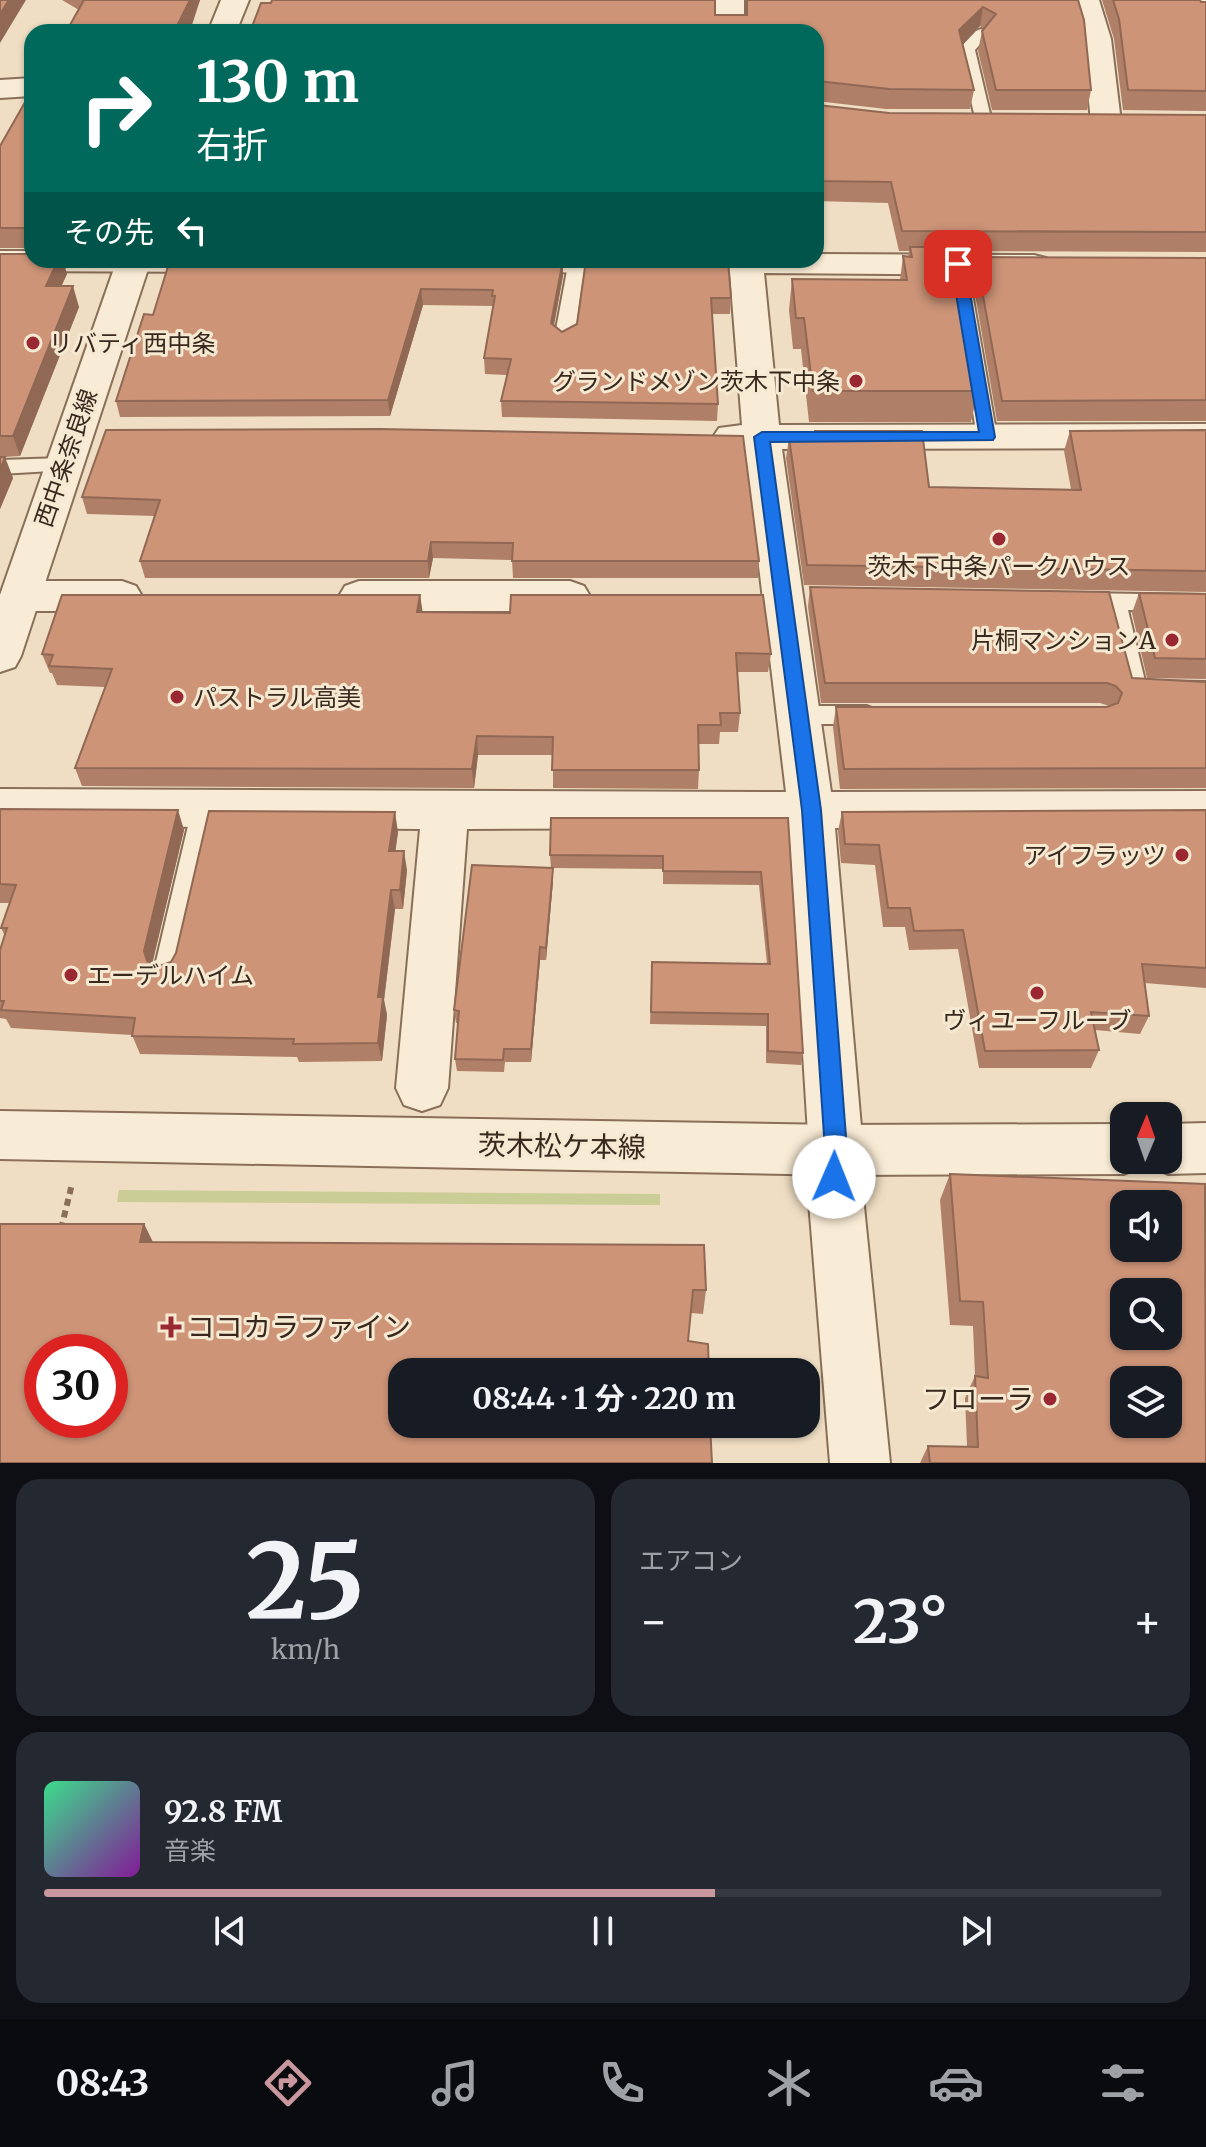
<!DOCTYPE html>
<html lang="ja">
<meta charset="utf-8">
<style>
body{margin:0;font-family:Merriweather,"Noto Sans JP",serif;background:#242831;color:#f1f3f6;height:100vh;display:flex;flex-direction:column;font-size:30px;white-space:nowrap}
*{box-sizing:border-box;margin:0}
p{font-size:26px;color:#9ea1a6}
.icon{flex:none;width:44px;height:44px;fill:none;stroke:currentColor;stroke-width:2;stroke-linecap:round;stroke-linejoin:round}
.map{position:relative;height:1463px;overflow:hidden}
.sheet{display:flex;flex-direction:column;gap:16px;padding:16px;background:#0d0f14;flex:1}
.sheet>*{flex:none}
.top-card{position:absolute;left:24px;top:24px;width:800px;height:244px;border-radius:24px;box-shadow:0 2px 6px #0004;background:#00695c;color:#fff;overflow:hidden}
.needle{width:52px;rotate:2deg}
.buttons{position:absolute;left:1110px;top:1102px;display:grid;gap:16px}
.buttons a{display:grid;place-items:center;width:72px;height:72px;border-radius:16px;background:#171b24;box-shadow:0 2px 6px #0004;font-size:40px}
.speed{position:absolute;left:24px;top:1334px;display:flex;gap:16px;font-size:40px;font-weight:700;text-align:center}
.speed>*{display:grid;place-content:center;width:104px;height:104px;border-radius:50%;background:#171b24;box-shadow:0 2px 6px #0004;line-height:1}
.speed .limit{border:12px solid #d22;background:#fff;color:#111}
.pin{position:absolute;display:grid;place-items:center;width:68px;height:68px;color:#fff;margin:-34px;border-radius:16px;box-shadow:0 4px 12px #0006}
.me{position:absolute;width:88px;margin:-44px;rotate:1deg;stroke-linejoin:round;filter:drop-shadow(0 0 6px #0008)}
.turn{display:flex;align-items:center;gap:28px;height:168px;padding:0 40px;font-size:36px}
.turn .icon{width:104px;height:104px;stroke-width:2.5}
.turn b{display:block;font-size:56px;line-height:68px}
.then{display:flex;align-items:center;height:76px;padding:0 40px;background:#0003;gap:16px;font-size:30px}
.big{font-size:60px;font-weight:700;line-height:1.1}
.sheet .widget{flex:1;display:flex;flex-direction:column;justify-content:center;gap:12px;min-width:0;padding:0 28px;border-radius:24px;background:#242831}
.sheet .dial{align-items:center;gap:0}
.dial b{font-size:104px;line-height:1}
.song{display:flex;align-items:center;gap:24px}
.cover{width:96px;height:96px;border-radius:12px;background:linear-gradient(135deg,hsl(150 70% 55%),hsl(290 70% 35%))}
.played{height:8px;border-radius:4px;background:linear-gradient(90deg,#c9989e 60%,#363941 60%)}
.keys{display:flex;justify-content:space-around;direction:ltr}
.heat{display:flex;justify-content:space-between;align-items:center;font-size:44px;direction:ltr}
.sheet .tiles{flex:1;display:grid;gap:16px;grid-template-columns:1fr 1fr}
.widget:last-child{grid-column:span 2}
.trip{position:absolute;left:388px;top:1358px;width:432px;height:80px;border-radius:24px;background:#171b24;box-shadow:0 2px 6px #0004;font-weight:700;line-height:80px;text-align:center}
.tab-bar{display:flex;height:128px;justify-content:space-around;align-items:center;background:#090b0e;color:#9ea1a6}
.tab-bar .icon{width:56px;height:56px}
.tab-bar .current{color:#c9989e}
.tab-bar b{font-size:36px;color:#f1f3f6}
.map>svg:first-child{display:block}
.green{fill:#cbcd96}
.lines{fill:none;stroke-linecap:round;stroke-linejoin:round}
.service-casing{stroke:#896f59;stroke-width:4}
.minor-casing{stroke:#896f59;stroke-width:4}
.tertiary-casing{stroke:#896f59;stroke-width:4}
.path{stroke:#896f59;stroke-width:6;stroke-dasharray:7 5;stroke-linecap:butt}
.service{fill:#f9ecd6;fill-rule:evenodd}
.minor{fill:#f9ecd6;fill-rule:evenodd}
.tertiary{fill:#f9ecd6;fill-rule:evenodd}
.wall{fill:#b07f67}
.shaded-wall{fill:#906854}
.building{fill:#cd9478;stroke:#906854;stroke-width:2;fill-rule:evenodd}
.route{fill:#1a73e8;stroke:#114b97;stroke-width:2}
.poi-dot{fill:#992833;stroke:#f6e9d2;stroke-width:3}
.labels{text-anchor:middle;dominant-baseline:central;stroke-width:6;stroke-linejoin:round;paint-order:stroke}
.poi-label{font-size:24px;fill:#38281e;stroke:#f6e9d2;text-anchor:start}
.street-label{font-size:24px;fill:#38281e;stroke:#f6e9d2}
.near-street-label{font-size:28px;fill:#38281e;stroke:#f6e9d2}
.near-poi-label{font-size:28px;fill:#38281e;stroke:#f6e9d2;text-anchor:start}
</style>
<div class="map">
<svg width="1206" height="1463" viewBox="0 0 1206 1463">
<rect width="100%" height="100%" fill="#efdec3"/>
<!-- green -->
<polygon class="green" points="119,1190 660,1194 660,1205 117,1202"/>
<g class="lines">
<defs>
<g id="service">
<polygon points="981,29 989,34 975,50 992,122 984,127 976,122 959,49 976,31"/>
<polygon points="958,259 967,264 997,437 987,444 977,437 949,264"/>
<polygon points="569,260 583,260 585,263 574,340 564,346 554,340"/>
<polygon points="62,458 72,465 69,470 0,474 0,460"/>
<polygon points="1081,593 1206,595 1206,611 1128,610 1145,681 1206,682 1206,700 1127,696 1105,609 1073,607 1070,601 1073,595"/>
<polygon points="801,706 867,706 875,709 879,715 875,721 867,724 801,724 793,721 789,715 793,709"/>
<polygon points="204,799 213,802 216,809 180,970 177,978 167,982 157,978 154,970 192,809 195,802"/>
</g>
<g id="minor">
<rect x="716" y="0" width="28" height="32"/>
<polygon points="1071,0 1099,0 1111,39 1121,122 1117,128 1106,131 1095,128 1091,122 1083,39"/>
<polygon points="1188,0 1206,0 1206,20 1196,18"/>
<polygon points="32,78 32,96 0,98 0,80"/>
<polygon points="0,251 32,251 32,260 247,262 242,269 230,272 0,271"/>
<polygon points="816,254 1034,255 1046,258 1051,265 1046,272 1034,275 764,273 779,425 1206,424 1206,448 782,449 831,792 1206,791 1206,827 835,828 863,1150 861,1177 890,1463 830,1463 807,1177 809,1150 789,828 467,829 448,1088 440,1105 422,1111 404,1105 396,1088 420,829 0,825 0,789 786,792 745,449 719,446 713,437 719,428 742,425 730,273 706,270 701,263 703,260 816,260"/>
<polygon points="487,260 661,260 663,263 658,270 646,273 502,272 490,269"/>
<polygon points="21,581 122,581 136,586 142,596 136,606 122,611 21,611 7,606 1,596 7,586"/>
<polygon points="359,581 570,581 584,586 590,596 584,606 570,611 359,611 345,606 339,596 345,586"/>
</g>
<g id="tertiary">
<polygon points="221,0 249,0 236,32 208,32"/>
<polygon points="117,260 151,260 21,656 15,667 0,672 0,595"/>
<polygon points="0,1111 836,1125 1124,1124 1124,1160 1146,1160 1143,1166 1124,1174 836,1175 0,1159"/>
<polygon points="1206,1123 1206,1173 1168,1174 1149,1166 1146,1160 1168,1160 1168,1124"/>
</g>
</defs>
<!-- service casing -->
<use href="#service" class="service-casing"/>
<!-- minor casing -->
<use href="#minor" class="minor-casing"/>
<!-- tertiary casing -->
<use href="#tertiary" class="tertiary-casing"/>
<!-- path -->
<polyline class="path" points="61,1229 72,1184"/>
<!-- service -->
<use href="#service" class="service"/>
<!-- minor -->
<use href="#minor" class="minor"/>
<!-- tertiary -->
<use href="#tertiary" class="tertiary"/>
</g>
<!-- wall -->
<g class="wall">
<polygon points="62,0 200,0 188,32 66,32 79,10"/>
<polygon points="746,0 1078,0 1091,90 1087,110 992,110 978,51 982,31 984,29 980,26 962,43 974,90 970,109 886,109 816,101 271,3 746,15"/>
<polygon points="1102,0 1200,0 1201,2 1206,2 1206,111 1123,110 1114,39"/>
<polygon points="32,90 32,248 0,248 0,146"/>
<polygon points="816,103 818,105 889,113 1206,115 1206,252 955,251 978,391 971,422 809,422 801,349 793,349 789,310 792,279 900,280 903,256 908,257 909,251 899,251 888,203 816,201"/>
<polygon points="0,254 67,274 61,286 79,307 20,456 4,457 13,478 0,509"/>
<polygon points="976,257 1206,258 1206,421 997,421 972,277"/>
<polygon points="563,260 563,276 554,326 562,332 577,324 586,260 731,298 730,314 712,314 718,404 717,421 502,417 501,401 507,375 485,374 484,358 493,306 423,305 390,416 120,417 116,401 153,315"/>
<polygon points="106,430 759,561 758,578 513,578 512,560 433,558 429,578 145,578 140,561 155,516 87,514 82,497"/>
<polygon points="1206,430 1206,592 804,585 786,458 789,438 814,438 815,431 929,487 1071,489 1064,451 1070,431"/>
<polygon points="810,587 1132,678 1206,682 1206,788 840,789 833,727 836,707 1109,706 1100,703 821,703 808,607"/>
<polygon points="1139,593 1206,594 1206,679 1147,678 1132,613"/>
<polygon points="420,595 422,612 771,654 768,672 737,672 740,713 738,732 720,732 719,744 698,744 699,770 698,789 553,788 553,755 478,755 474,788 82,786 75,768 105,687 57,685 52,673 50,673 42,654"/>
<polygon points="0,809 184,830 152,963 159,966 171,962 398,832 395,851 407,870 403,909 395,909 384,1000 387,1015 382,1061 299,1062 297,1057 140,1054 132,1035 11,1028 6,1019 0,1018 0,950 5,936 1,928 9,903 0,903"/>
<polygon points="1206,810 1206,988 1145,983 1149,1016 1140,1034 1095,1030 1099,1050 1091,1068 979,1068 958,949 909,950 905,927 883,927 875,865 841,863 838,831 842,812"/>
<polygon points="788,818 803,1053 801,1065 766,1063 766,1026 650,1024 652,962 767,964 759,885 663,884 663,869 553,868 553,881 546,960 540,960 531,1062 505,1062 504,1072 457,1071 455,1059 458,1023 456,1023 454,1010 551,868 550,855"/>
<polygon points="950,1174 1206,1463 920,1463 928,1446 967,1446 965,1398 975,1376 973,1326 950,1325 940,1200"/>
<polygon points="144,1224 153,1242 706,1290 703,1314 691,1313 688,1341 0,1463"/>
</g>
<!-- shaded-wall -->
<g class="shaded-wall">
<polygon points="9,0 26,0 0,43 0,14"/>
<polygon points="190,0 200,0 192,25 188,32 174,32"/>
<polygon points="983,7 980,26 956,50 959,30"/>
<polygon points="818,81 816,101 816,83"/>
<polygon points="58,260 63,260 67,274 52,307 46,286"/>
<polygon points="563,260 563,276 551,339 551,323"/>
<polygon points="73,286 79,307 20,456 13,436"/>
<polygon points="421,289 423,305 390,416 388,400"/>
<polygon points="5,457 13,478 0,509 0,470"/>
<polygon points="431,542 433,558 429,578 428,561"/>
<polygon points="420,595 423,614 417,612"/>
<polygon points="477,736 478,755 474,788 472,769"/>
<polygon points="178,810 184,830 151,969 154,979 144,951"/>
<polygon points="395,812 398,832 393,870 389,851"/>
<polygon points="404,851 407,870 403,909 400,890"/>
<polygon points="553,868 553,881 546,960 546,948"/>
<polygon points="391,890 395,909 384,1000 387,1015 382,1061 378,1043 378,997"/>
<polygon points="540,947 540,960 531,1062 531,1049"/>
<polygon points="144,1224 156,1249 140,1242"/>
</g>
<!-- building -->
<g class="building">
<polygon points="0,0 9,0 0,14"/>
<polygon points="84,0 190,0 174,32 66,32"/>
<polygon points="272,0 715,0 715,15 747,15 747,0 1078,0 1084,20 1091,90 996,90 982,31 996,14 983,7 959,30 974,90 889,89 818,81 816,83 816,32 250,32 261,3 271,3"/>
<polygon points="1113,0 1200,0 1201,2 1206,2 1206,91 1128,90 1119,19"/>
<polygon points="32,90 32,237 29,237 26,228 0,228 0,146"/>
<polygon points="816,103 818,105 889,113 1206,115 1206,232 902,231 891,182 816,181"/>
<polygon points="910,247 954,247 978,391 813,391 804,318 796,318 792,279 907,280 903,256 912,257"/>
<polygon points="0,254 32,254 32,260 58,260 46,286 73,286 13,436 0,436"/>
<polygon points="976,257 1206,258 1206,400 1002,401"/>
<polygon points="170,260 563,260 551,323 562,332 577,324 586,260 728,260 731,298 711,298 718,404 501,401 511,359 484,358 495,296 492,296 493,290 421,289 388,400 116,401 144,314 153,315"/>
<polygon points="379,429 743,436 759,561 512,561 513,543 431,542 428,561 140,561 160,500 82,497 106,430"/>
<polygon points="1206,430 1206,571 807,565 789,438 815,438 815,431 922,431 929,487 1081,490 1070,431"/>
<polygon points="0,457 5,457 0,470"/>
<polygon points="810,587 1109,592 1132,678 1206,682 1206,768 844,769 836,707 1107,707 1118,703 1122,693 1116,686 1107,683 825,683"/>
<polygon points="1139,593 1206,594 1206,659 1155,658"/>
<polygon points="62,595 420,595 417,612 510,613 511,595 763,595 771,654 736,653 740,713 720,713 721,725 698,725 699,770 552,770 553,737 477,736 472,769 75,768 112,669 49,666 53,655 42,654"/>
<polygon points="0,809 178,810 144,951 147,961 159,966 171,962 176,953 209,811 395,812 389,851 404,851 400,890 391,890 378,997 383,997 378,1043 293,1044 294,1039 132,1036 135,1018 1,1010 4,1001 0,1001 0,950 7,928 1,928 16,885 0,884"/>
<polygon points="1206,810 1206,968 1142,964 1149,1016 1091,1012 1099,1050 985,1051 963,930 914,931 910,908 888,908 879,845 845,844 842,812"/>
<polygon points="551,818 788,818 803,1053 768,1051 768,1014 651,1012 652,962 770,964 761,872 663,871 663,856 550,855"/>
<polygon points="472,865 553,868 546,948 540,947 531,1049 504,1049 503,1060 455,1059 459,1011 454,1010"/>
<path d="M950,1174L1205,1184L1206,1463H930L928,1446L978,1447L975,1376L988,1378L983,1302L960,1301ZM1124,1204H1168V1248H1124ZM1124,1292H1168V1336H1124ZM1124,1380H1168V1424H1124Z"/>
<path d="M0,1224H144L140,1242L704,1245L706,1290H693L688,1341L708,1344L709,1372H402V1424H710L712,1463H0ZM42,1352H110V1420H42Z"/>
</g>
<!-- route -->
<polygon class="route" points="958,260 965,264 995,437 993,440 770,442 821,810 847,1150 842,1184 834,1187 826,1184 823,1177 825,1150 802,810 754,437 762,432 979,432 951,264"/>
<!-- markers -->
<g class="poi-dot">
<circle cx="33" cy="343" r="8"/>
<circle cx="856" cy="381" r="8"/>
<circle cx="999" cy="539" r="8"/>
<circle cx="1172" cy="640" r="8"/>
<circle cx="177" cy="697" r="8"/>
<circle cx="1182" cy="855" r="8"/>
<circle cx="71" cy="975" r="8"/>
<circle cx="1037" cy="993" r="8"/>
<path d="M167 1315h8v8h8v8h-8v8h-8v-8h-8v-8h8z"/>
<circle cx="1050" cy="1399" r="8"/>
</g>
<g class="labels">
<!-- poi labels -->
<g class="poi-label">
<text x="49" y="343">リバティ西中条</text>
<text x="840" y="381" text-anchor="end">グランドメゾン茨木下中条</text>
<text x="999" y="566" text-anchor="middle">茨木下中条パークハウス</text>
<text x="1156" y="640" text-anchor="end">片桐マンションA</text>
<text x="193" y="697">パストラル高美</text>
<text x="1166" y="855" text-anchor="end">アイフラッツ</text>
<text x="87" y="975">エーデルハイム</text>
<text x="1037" y="1020" text-anchor="middle">ヴィユーフルーブ</text>
</g>
<!-- street labels -->
<g class="street-label">
<text transform="translate(66 458) rotate(-71)">西中条奈良線</text>
</g>
<!-- near-street labels -->
<g class="near-street-label">
<text transform="translate(562 1146) rotate(1)">茨木松ケ本線</text>
</g>
<!-- near-poi labels -->
<g class="near-poi-label">
<text x="187" y="1327">ココカラファイン</text>
<text x="1034" y="1399" text-anchor="end">フローラ</text>
</g>
</g>
</svg>
<div class="buttons">
<a><svg class="needle" viewBox="-14 -14 28 28"><path d="M0-13l5 13h-10z" fill="#e53935"/><path d="M0 13l5-13h-10z" fill="#9ea1a6"/></svg></a>
<a><svg class="icon" aria-label="sound" viewBox="0 0 24 24"><path d="M4 9h4l5-4v14l-5-4H4zM17 9q2 3 0 6"/></svg></a>
<a><svg class="icon" aria-label="search" viewBox="0 0 24 24"><circle cx="10" cy="10" r="6"/><path d="M15 15l6 6"/></svg></a>
<a><svg class="icon" aria-label="layers" viewBox="0 0 24 24"><path d="M12 4l9 5-9 5-9-5zM3 14l9 5 9-5"/></svg></a>
</div>
<div class="speed"><div class="limit">30</div></div>
<div class="pin" style="left:958px;top:264px;background:#d93025"><svg class="icon" aria-label="arrive" viewBox="0 0 24 24"><path d="M6 21V4h12l-3 4 3 4H6"/></svg></div>
<svg class="me" style="left:834px;top:1177px" viewBox="-20 -20 40 40"><circle r="19" fill="#fff"/><path d="M0-13L10 11 0 6-10 11z" fill="#1a73e8"/></svg>
<div class="trip">08:44 · 1 分 · 220 m</div>
<div class="top-card">
<div class="turn"><svg class="icon" aria-label="right" viewBox="0 0 24 24"><path d="M7 20v-9h11M14 6l5 5-5 5"/></svg><div><b>130 m</b>右折</div></div>
<div class="then">その先<svg class="icon" aria-label="left" viewBox="0 0 24 24"><path d="M17 20v-9H6M10 6l-5 5 5 5"/></svg></div>
</div>
</div>
<section class="sheet">
<div class="tiles">
<div class="widget dial"><b>25</b><p>km/h</p></div>
<div class="widget"><p>エアコン</p>
<div class="heat"><a>−</a><b class="big">23°</b><a>+</a></div>
</div>
<div class="widget">
<div class="song"><i class="cover"></i><div><b>92.8 FM</b><p>音楽</p></div></div>
<div class="played"></div>
<div class="keys"><svg class="icon" aria-label="previous" viewBox="0 0 24 24"><path d="M18 5L8 12l10 7zM5 5v14"/></svg><svg class="icon" aria-label="pause" viewBox="0 0 24 24"><path d="M8 5v14M16 5v14"/></svg><svg class="icon" aria-label="next" viewBox="0 0 24 24"><path d="M6 5l10 7-10 7zM19 5v14"/></svg></div>
</div>
</div>
</section>
<nav class="tab-bar">
<b>08:43</b>
<svg class="icon current" aria-label="directions" viewBox="0 0 24 24"><path d="M12 3l9 9-9 9-9-9zM9 14v-3h6M13 9l2 2-2 2"/></svg>
<svg class="icon" aria-label="music" viewBox="0 0 24 24"><path d="M9 18V5l10-2v13"/><circle cx="6" cy="18" r="3"/><circle cx="16" cy="16" r="3"/></svg>
<svg class="icon" aria-label="phone" viewBox="0 0 24 24"><path d="M5 4h4l2 5-3 2q2 4 5 5l2-3 5 2v4C11 20 4 13 5 4z"/></svg>
<svg class="icon" aria-label="climate" viewBox="0 0 24 24"><path d="M12 3v18M4 7l16 10M4 17L20 7"/></svg>
<svg class="icon" aria-label="car" viewBox="0 0 24 24"><path d="M5 17H2v-5l4-1 3-4h7l3 4 3 1v5h-3M9 17h6M6 11h13"/><circle cx="7" cy="17" r="2"/><circle cx="17" cy="17" r="2"/></svg>
<svg class="icon" aria-label="filters" viewBox="0 0 24 24"><path d="M4 7h16M4 17h16"/><circle cx="9" cy="7" r="2"/><circle cx="15" cy="17" r="2"/></svg>
</nav>
